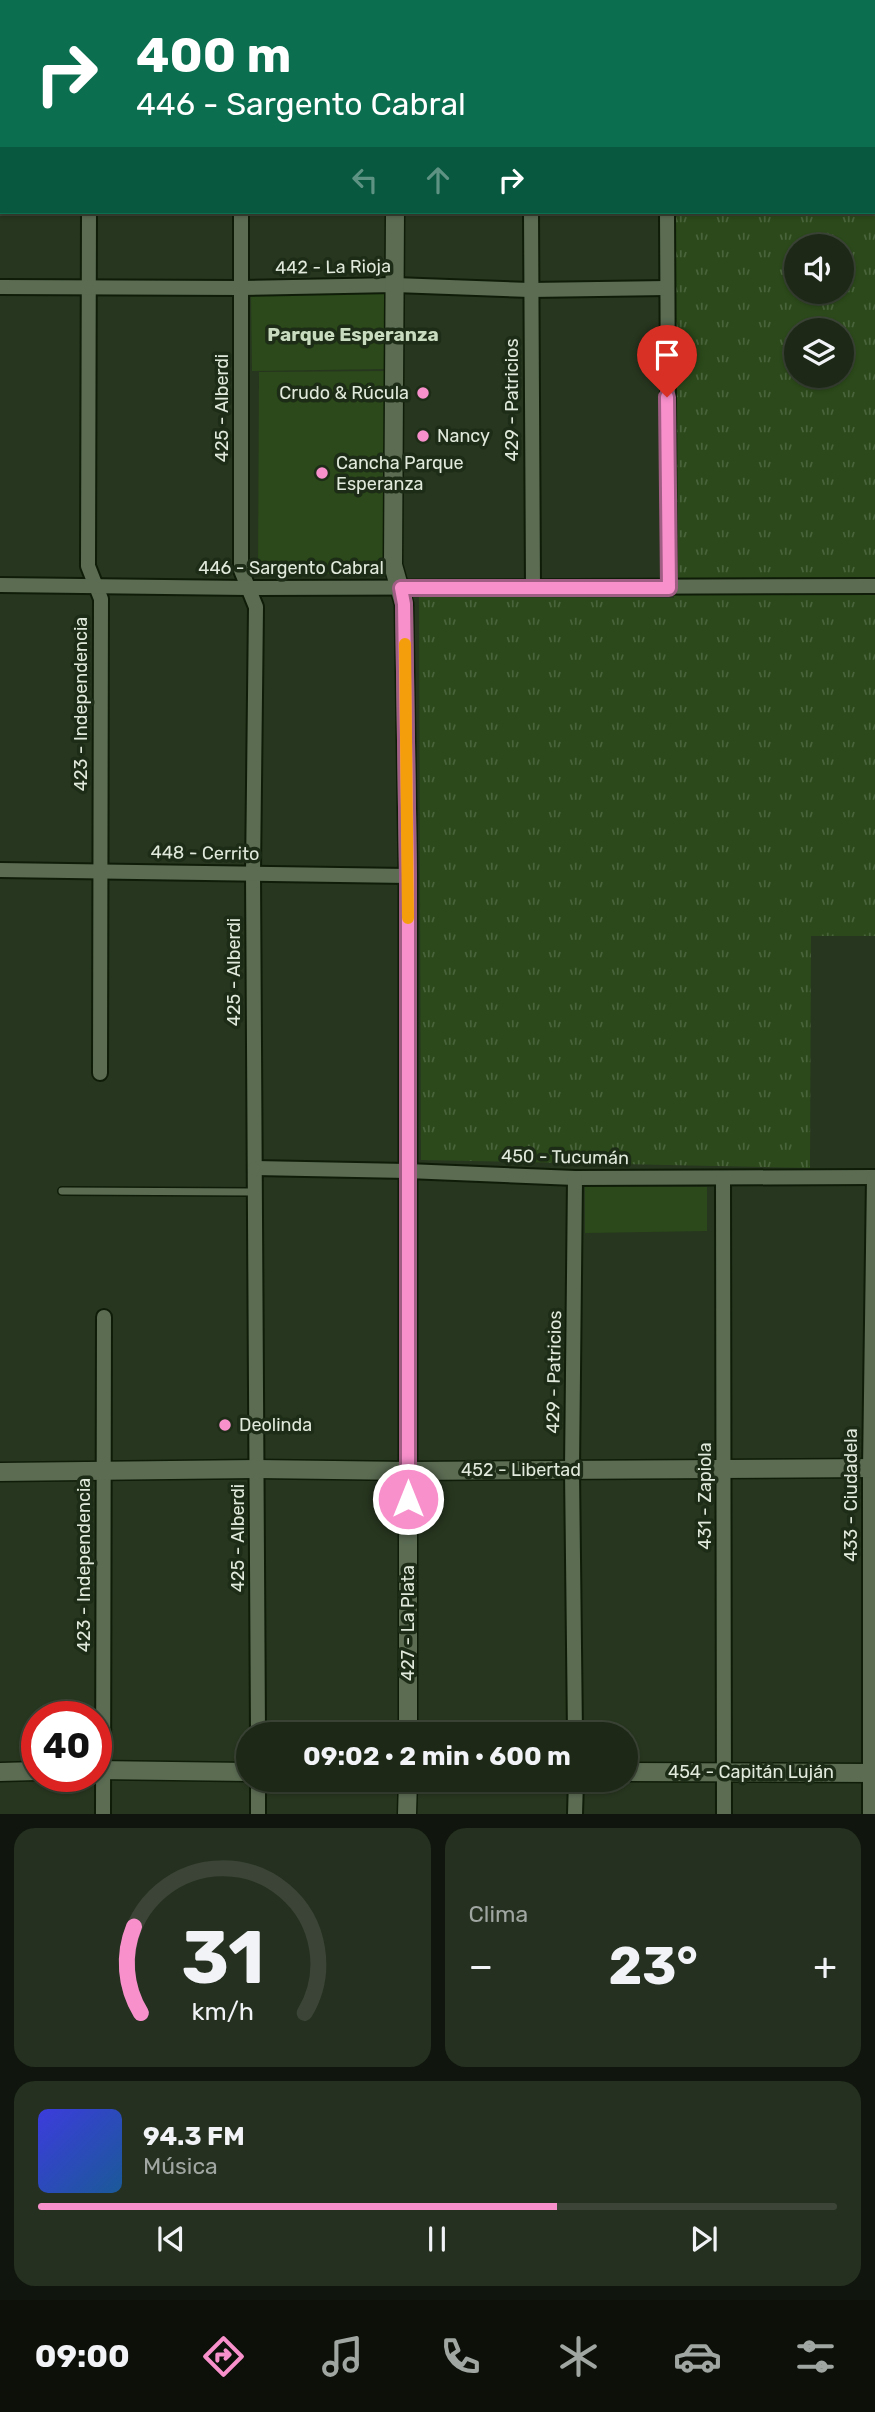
<!DOCTYPE html>
<html lang="es">
<meta charset="utf-8">
<style>
body{margin:0;font-family:Rubik,sans-serif;background:#253020;color:#f1f3f6;height:100vh;display:flex;flex-direction:column;font-size:26px;white-space:nowrap}
*{box-sizing:border-box;margin:0}
p{font-size:23px;color:#a0a6a1}
.icon{flex:none;width:38px;height:38px;fill:none;stroke:currentColor;stroke-width:2;stroke-linecap:round;stroke-linejoin:round}
.map{position:relative;height:1814px;overflow:hidden}
.panel{display:flex;flex-direction:column;gap:14px;padding:14px;background:#10160d;flex:1}
.panel>*{flex:none}
.banner{position:absolute;left:0px;top:0px;width:875px;height:214px;box-shadow:0 2px 5px #0004,0 0 0 2px #3b4436;background:#0b6e4f;color:#fff;overflow:hidden}
.buttons{position:absolute;left:784px;top:234px;display:grid;gap:14px}
.buttons a{display:grid;place-items:center;width:70px;height:70px;border-radius:50%;background:#1d2817;box-shadow:0 2px 5px #0004,0 0 0 2px #3b4436;font-size:35px}
.speed{position:absolute;left:21px;top:1701px;display:flex;gap:14px;font-size:35px;font-weight:700;text-align:center}
.speed>*{display:grid;place-content:center;width:91px;height:91px;border-radius:50%;background:#1d2817;box-shadow:0 2px 5px #0004,0 0 0 2px #3b4436;line-height:1}
.speed .limit{border:10px solid #d22;background:#fff;color:#111}
.pin{position:absolute;display:grid;place-items:center;width:60px;height:60px;color:#fff;margin:-72px -30px;border-radius:50% 50% 50% 0;rotate:-45deg;box-shadow:0 0 7px #0007}
.pin .icon{rotate:45deg}
.me{position:absolute;width:77px;margin:-38px;rotate:0deg;stroke-linejoin:round;filter:drop-shadow(0 0 5px #0008)}
.turn{display:flex;align-items:center;gap:24px;height:147px;padding:0 21px;font-size:32px}
.turn .icon{width:91px;height:91px;stroke-width:2.5}
.turn b{display:block;font-size:49px;line-height:60px}
.lanes{display:flex;align-items:center;height:66px;padding:0 21px;background:#0003;justify-content:center;gap:35px;direction:ltr}
.lanes .off{opacity:.35}
.big{font-size:52px;font-weight:700;line-height:1.1}
.panel .card{flex:1;display:flex;flex-direction:column;justify-content:center;gap:10px;min-width:0;padding:0 24px;border-radius:21px;background:#253020}
.panel .dial{align-items:center;gap:0}
.dial svg{height:182px;overflow:visible;fill:none;stroke:#3b4436;stroke-width:7;stroke-linecap:round;text-anchor:middle}
.dial text{fill:#f1f3f6;stroke:none}
.song{display:flex;align-items:center;gap:21px}
.cover{width:84px;height:84px;border-radius:10px;background:linear-gradient(135deg,hsl(240 70% 55%),hsl(210 70% 35%))}
.played{height:7px;border-radius:4px;background:linear-gradient(90deg,#f890cc 65%,#3b4436 65%)}
.keys{display:flex;justify-content:space-around;direction:ltr}
.heat{display:flex;justify-content:space-between;align-items:center;font-size:38px;direction:ltr}
.panel .tiles{flex:1;display:grid;gap:14px;grid-template-columns:1fr 1fr}
.card:last-child{grid-column:span 2}
.trip{position:absolute;left:236px;top:1722px;width:402px;height:70px;border-radius:35px;background:#1d2817;box-shadow:0 2px 5px #0004,0 0 0 2px #3b4436;font-weight:700;line-height:70px;text-align:center}
.menu{display:flex;height:112px;justify-content:space-around;align-items:center;background:#0c1009;color:#a0a6a1}
.menu .icon{width:49px;height:49px}
.menu .current{color:#f890cc}
.menu b{font-size:32px;color:#f1f3f6}
.map>svg:first-child{display:block}
.grass{fill:url(#grass-tufts);fill-rule:evenodd}
.park{fill:#2b491a}
.lines{fill:none;stroke-linecap:round;stroke-linejoin:round}
.service-casing{stroke:#0f1d08;stroke-width:10}
.minor-casing{stroke:#0f1d08;stroke-width:18}
.tertiary-casing{stroke:#0f1d08;stroke-width:21}
.service{stroke:#5b6c53;stroke-width:7}
.minor{stroke:#5b6c53;stroke-width:14}
.tertiary{stroke:#5b6c53;stroke-width:18}
.route-casing{stroke:#a15e85;stroke-width:18}
.route{stroke:#f890cc;stroke-width:12}
.slow{stroke:#f59e0b;stroke-width:12}
.poi-dot{fill:#f890cc;stroke:#1d2c16;stroke-width:2.5}
.labels{text-anchor:middle;dominant-baseline:central;stroke-width:7;stroke-linejoin:round;paint-order:stroke}
.street-label{font-size:18px;fill:#e0e9db;stroke:#1d2c16}
.poi-label{font-size:18px;fill:#e0e9db;stroke:#1d2c16;text-anchor:start}
.neighbourhood-label{font-size:19px;font-weight:bold;fill:#c8dbbf;stroke:#1d2c16}
</style>
<div class="map">
<svg width="875" height="1814" viewBox="0 0 875 1814">
<defs>
<pattern id="grass-tufts" width="24" height="20" patternUnits="userSpaceOnUse" patternTransform="scale(1.75)"><rect width="24" height="20" fill="#2b491a"/><path d="M3 7l-1-3M5 7V3M7 7l1-3M15 17l-1-3M17 17v-4M19 17l1-3" fill="none" stroke="#49633b"/></pattern>
</defs>
<rect width="100%" height="100%" fill="#27361f"/>
<!-- grass -->
<path class="grass" d="M0,0H875V936H811L810,1168L421,1160L419,597L674,598L671,212H873V2H2V12H0ZM796,247H842V292H796ZM796,331H842V376H796Z"/>
<!-- park -->
<g class="park">
<polygon points="387,293 388,369 252,371 251,295"/>
<polygon points="386,371 386,574 258,574 259,372"/>
<polygon points="585,1186 707,1187 707,1231 585,1233"/>
</g>
<g class="lines">
<defs>
<polyline id="service" points="62,1191 254,1192"/>
<g id="minor">
<polyline points="746,0 752,2"/>
<polyline points="712,2 734,0"/>
<polyline points="0,4 2,4"/>
<polyline points="873,32 875,32"/>
<polyline points="89,212 88,566 101,599 100,1073"/>
<polyline points="241,212 241,570 256,607 253,873 258,1734"/>
<polyline points="531,212 533,588"/>
<polyline points="667,212 669,588"/>
<polyline points="0,287 241,288 395,285 530,290 667,288"/>
<polyline points="0,585 247,588 875,586"/>
<polyline points="0,870 408,876"/>
<polyline points="255,1168 407,1171 575,1178 875,1177"/>
<polyline points="575,1178 572,1470 575,1734"/>
<polyline points="723,1178 724,1814"/>
<polyline points="258,1780 258,1814"/>
<polyline points="103,1814 104,1317"/>
<polyline points="575,1814 576,1780"/>
<polyline points="870,1814 870,1468 874,1177"/>
</g>
<g id="tertiary">
<polyline points="395,212 393,565 404,604 408,876 408,1734"/>
<polyline points="0,1472 257,1469 409,1471 875,1468"/>
<polyline points="96,1770 248,1772"/>
<polyline points="0,1772 37,1771"/>
<polyline points="626,1772 875,1773"/>
<polyline points="407,1814 408,1780"/>
</g>
</defs>
<!-- service casing -->
<use href="#service" class="service-casing"/>
<!-- minor casing -->
<use href="#minor" class="minor-casing"/>
<!-- tertiary casing -->
<use href="#tertiary" class="tertiary-casing"/>
<!-- service -->
<use href="#service" class="service"/>
<!-- minor -->
<use href="#minor" class="minor"/>
<!-- tertiary -->
<use href="#tertiary" class="tertiary"/>
</g>
<g class="lines">
<defs>
<polyline id="route" points="408,1499 408,876 404,604 401,588 669,588 667,397"/>
</defs>
<!-- route casing -->
<use href="#route" class="route-casing"/>
<!-- route -->
<use href="#route" class="route"/>
<!-- slow -->
<polyline class="slow" points="405,644 408,918"/>
</g>
<!-- markers -->
<g class="poi-dot">
<circle cx="423" cy="393" r="7"/>
<circle cx="423" cy="436" r="7"/>
<circle cx="322" cy="473" r="7"/>
<circle cx="225" cy="1425" r="7"/>
</g>
<g class="labels">
<!-- street labels -->
<g class="street-label">
<text transform="translate(333 267) rotate(-1)">442 - La Rioja</text>
<text transform="translate(512 400) rotate(-90)">429 - Patricios</text>
<text transform="translate(222 408) rotate(-90)">425 - Alberdi</text>
<text x="291" y="568">446 - Sargento Cabral</text>
<text transform="translate(81 704) rotate(-90)">423 - Independencia</text>
<text transform="translate(205 853) rotate(1)">448 - Cerrito</text>
<text transform="translate(234 972) rotate(-90)">425 - Alberdi</text>
<text transform="translate(565 1157) rotate(1)">450 - Tucumán</text>
<text transform="translate(554 1372) rotate(-89)">429 - Patricios</text>
<text x="521" y="1470">452 - Libertad</text>
<text transform="translate(851 1495) rotate(-90)">433 - Ciudadela</text>
<text transform="translate(705 1496) rotate(-90)">431 - Zapiola</text>
<text transform="translate(238 1538) rotate(-90)">425 - Alberdi</text>
<text transform="translate(84 1565) rotate(-90)">423 - Independencia</text>
<text transform="translate(408 1623) rotate(-90)">427 - La Plata</text>
<text x="751" y="1772">454 - Capitán Luján</text>
</g>
<!-- poi labels -->
<g class="poi-label">
<text x="409" y="393" text-anchor="end">Crudo &amp; Rúcula</text>
<text x="437" y="436">Nancy</text>
<text x="336" y="463">Cancha Parque<tspan x="336" dy="21">Esperanza</tspan></text>
<text x="239" y="1425">Deolinda</text>
</g>
<!-- neighbourhood labels -->
<g class="neighbourhood-label">
<text x="353" y="334">Parque Esperanza</text>
</g>
</g>
</svg>
<div class="buttons">
<a><svg class="icon" aria-label="sound" viewBox="0 0 24 24"><path d="M4 9h4l5-4v14l-5-4H4zM17 9q2 3 0 6"/></svg></a>
<a><svg class="icon" aria-label="layers" viewBox="0 0 24 24"><path d="M12 4l9 5-9 5-9-5zM3 14l9 5 9-5"/></svg></a>
</div>
<div class="speed"><div class="limit">40</div></div>
<div class="pin" style="left:667px;top:397px;background:#d93025"><svg class="icon" aria-label="arrive" viewBox="0 0 24 24"><path d="M6 21V4h12l-3 4 3 4H6"/></svg></div>
<svg class="me" style="left:408px;top:1499px" viewBox="-20 -20 40 40"><circle r="17" fill="#f890cc" stroke="#fff" stroke-width="3"/><path d="M0-11L8 9 0 5-8 9z" fill="#fff"/></svg>
<div class="trip">09:02 · 2 min · 600 m</div>
<div class="banner">
<div class="turn"><svg class="icon" aria-label="right" viewBox="0 0 24 24"><path d="M7 20v-9h11M14 6l5 5-5 5"/></svg><div><b>400 m</b>446 - Sargento Cabral</div></div>
<div class="lanes"><svg class="icon off" aria-label="left" viewBox="0 0 24 24"><path d="M17 20v-9H6M10 6l-5 5 5 5"/></svg><svg class="icon off" aria-label="ahead" viewBox="0 0 24 24"><path d="M12 20V5M6 11l6-6 6 6"/></svg><svg class="icon" aria-label="right" viewBox="0 0 24 24"><path d="M7 20v-9h11M14 6l5 5-5 5"/></svg></div>
</div>
</div>
<section class="panel">
<div class="tiles">
<div class="card dial"><svg viewBox="0 0 100 80">
<path d="M14 69A42 42 0 1 1 86 69"/>
<path d="M14 69A42 42 0 0 1 11 31" stroke="#f890cc"/>
<text x="50" y="56" font-size="32" font-weight="700">31</text>
<text x="50" y="72" font-size="11">km/h</text>
</svg></div>
<div class="card"><p>Clima</p>
<div class="heat"><a>−</a><b class="big">23°</b><a>+</a></div>
</div>
<div class="card">
<div class="song"><i class="cover"></i><div><b>94.3 FM</b><p>Música</p></div></div>
<div class="played"></div>
<div class="keys"><svg class="icon" aria-label="previous" viewBox="0 0 24 24"><path d="M18 5L8 12l10 7zM5 5v14"/></svg><svg class="icon" aria-label="pause" viewBox="0 0 24 24"><path d="M8 5v14M16 5v14"/></svg><svg class="icon" aria-label="next" viewBox="0 0 24 24"><path d="M6 5l10 7-10 7zM19 5v14"/></svg></div>
</div>
</div>
</section>
<nav class="menu">
<b>09:00</b>
<svg class="icon current" aria-label="directions" viewBox="0 0 24 24"><path d="M12 3l9 9-9 9-9-9zM9 14v-3h6M13 9l2 2-2 2"/></svg>
<svg class="icon" aria-label="music" viewBox="0 0 24 24"><path d="M9 18V5l10-2v13"/><circle cx="6" cy="18" r="3"/><circle cx="16" cy="16" r="3"/></svg>
<svg class="icon" aria-label="phone" viewBox="0 0 24 24"><path d="M5 4h4l2 5-3 2q2 4 5 5l2-3 5 2v4C11 20 4 13 5 4z"/></svg>
<svg class="icon" aria-label="climate" viewBox="0 0 24 24"><path d="M12 3v18M4 7l16 10M4 17L20 7"/></svg>
<svg class="icon" aria-label="car" viewBox="0 0 24 24"><path d="M5 17H2v-5l4-1 3-4h7l3 4 3 1v5h-3M9 17h6M6 11h13"/><circle cx="7" cy="17" r="2"/><circle cx="17" cy="17" r="2"/></svg>
<svg class="icon" aria-label="filters" viewBox="0 0 24 24"><path d="M4 7h16M4 17h16"/><circle cx="9" cy="7" r="2"/><circle cx="15" cy="17" r="2"/></svg>
</nav>
